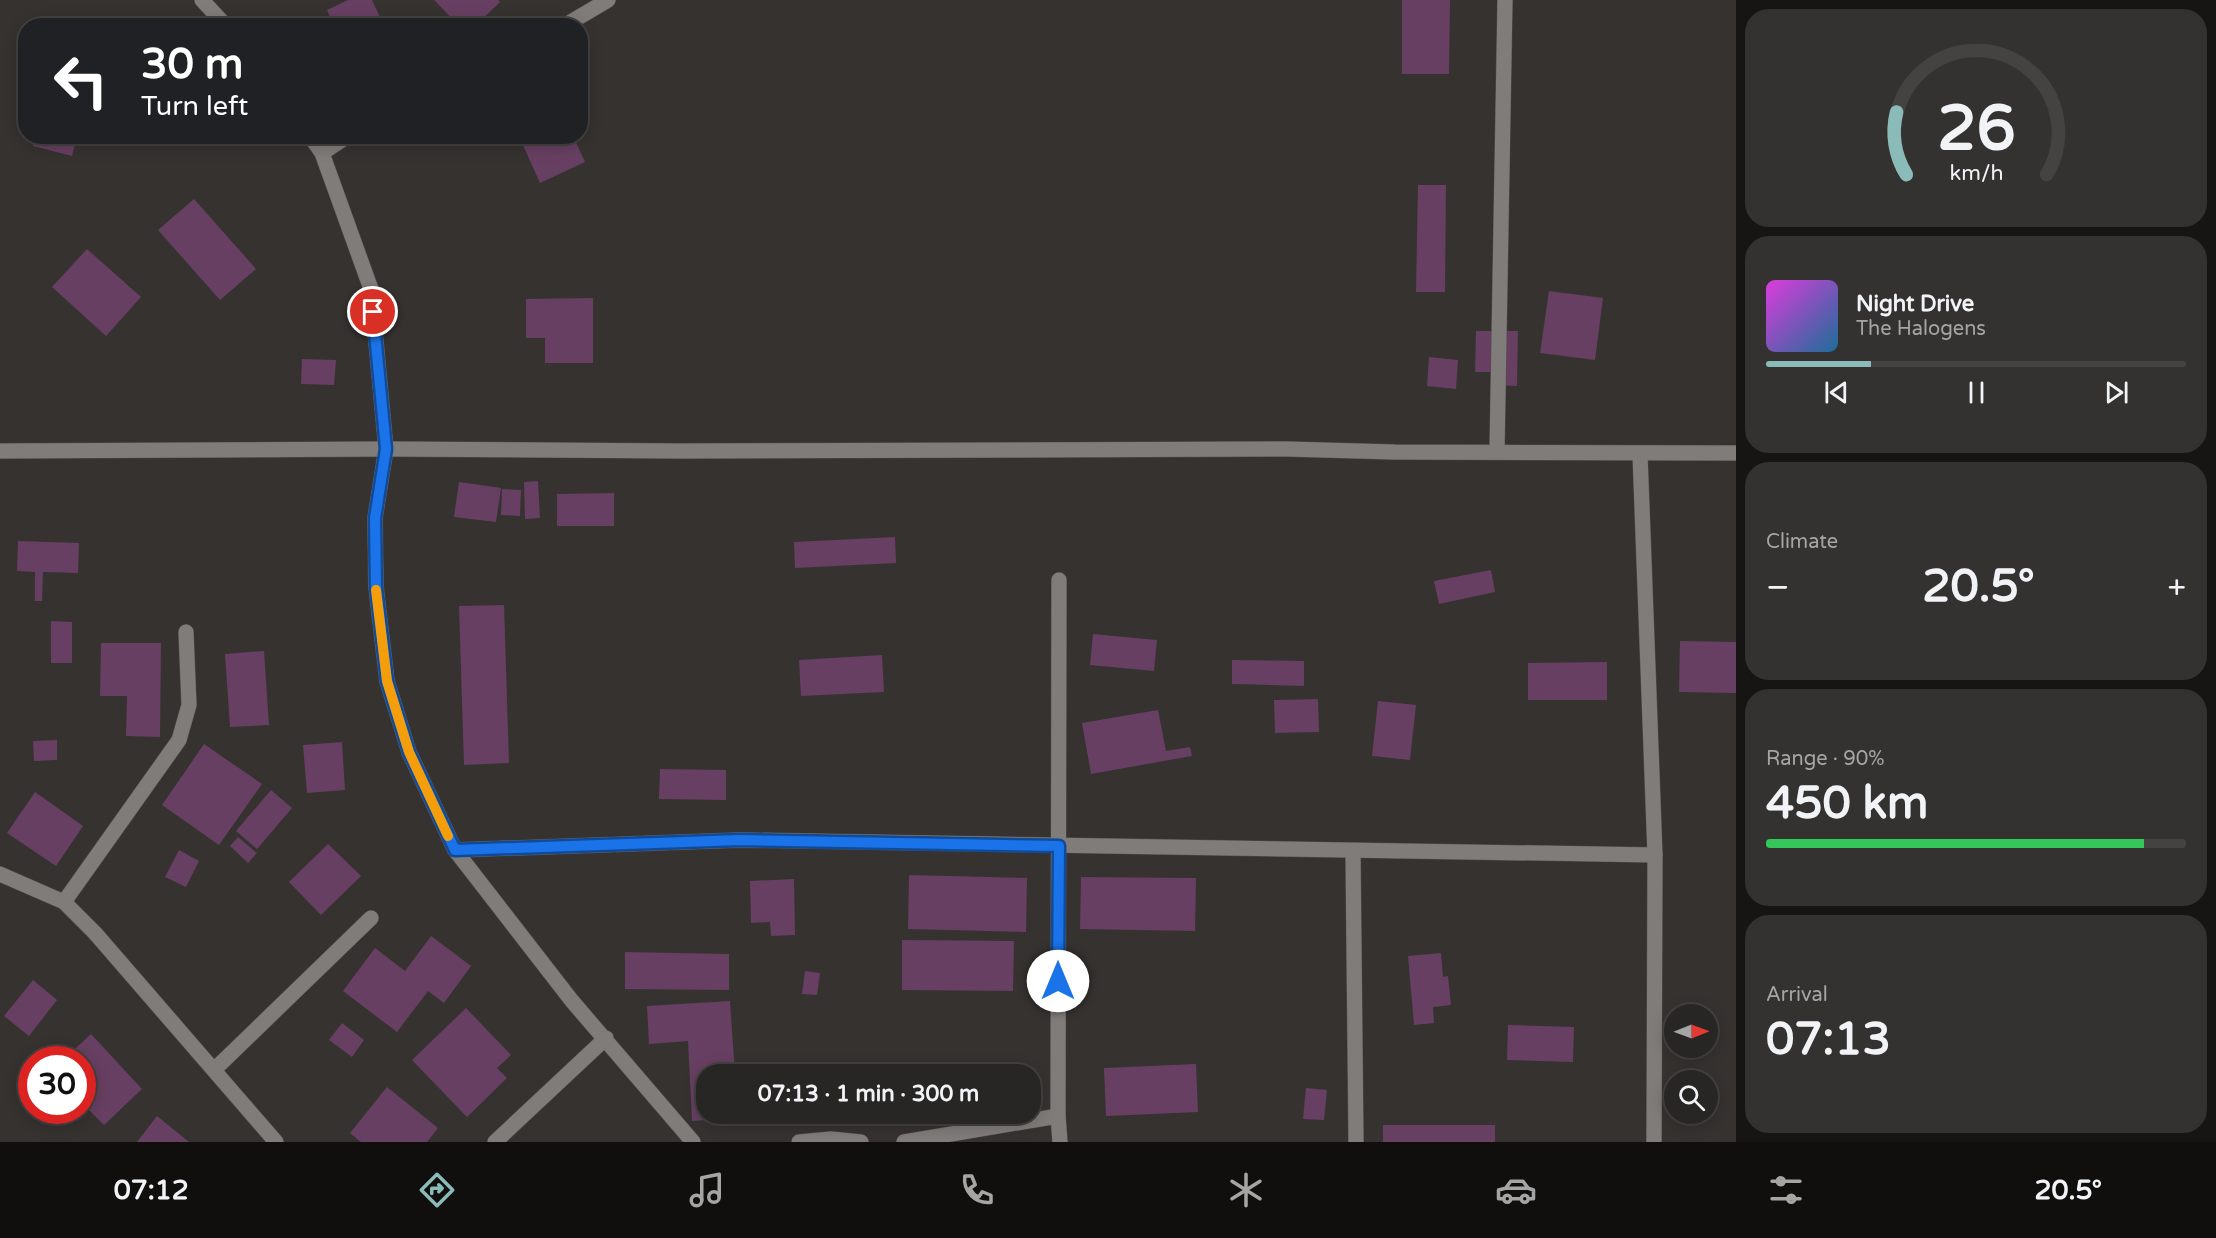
<!DOCTYPE html>
<meta charset="utf-8">
<style>
body{margin:0;font-family:"Varela Round",sans-serif;background:#343231;color:#f1f3f6;height:100vh;display:flex;flex-direction:column;font-size:22px;white-space:nowrap}
*{box-sizing:border-box;margin:0}
p{font-size:20px;color:#a5a5a6}
.icon{flex:none;width:33px;height:33px;fill:none;stroke:currentColor;stroke-width:2;stroke-linecap:round;stroke-linejoin:round}
.map{position:relative;flex:1;overflow:hidden}
.details{display:flex;flex-direction:column;gap:9px;padding:9px;background:#161514;width:480px}
.details>*{flex:none}
.guide{position:absolute;left:18px;top:18px;width:570px;height:126px;border-radius:24px;box-shadow:0 3px 15px #0003,0 0 0 2px #444341;background:#202124;color:#fff;overflow:hidden}
.needle{width:39px;rotate:89deg}
.controls{position:absolute;left:1664px;top:1004px;display:grid;gap:12px}
.controls a{display:grid;place-items:center;width:54px;height:54px;border-radius:50%;background:#282624;box-shadow:0 3px 15px #0003,0 0 0 2px #444341;font-size:30px}
.speed{position:absolute;left:18px;top:1046px;display:flex;gap:12px;font-size:30px;font-weight:700;text-align:center}
.speed>*{display:grid;place-content:center;width:78px;height:78px;border-radius:50%;background:#282624;box-shadow:0 3px 15px #0003,0 0 0 2px #444341;line-height:1}
.speed .limit{border:9px solid #d22;background:#fff;color:#111}
.pin{position:absolute;display:grid;place-items:center;width:51px;height:51px;color:#fff;margin:-26px;border:3px solid #fff;border-radius:50%;box-shadow:0 2px 6px #0007}
.me{position:absolute;width:66px;margin:-33px;rotate:0deg;stroke-linejoin:round;filter:drop-shadow(0 0 4px #0008)}
.turn{display:flex;align-items:center;gap:21px;height:126px;padding:0 24px;font-size:27px}
.turn .icon{width:78px;height:78px;stroke-width:2.5}
.turn b{display:block;font-size:42px;line-height:51px}
.big{font-size:45px;font-weight:700;line-height:1.1}
.details .widget{flex:1;display:flex;flex-direction:column;justify-content:center;gap:9px;min-width:0;padding:0 21px;border-radius:24px;background:#343231}
.details .dial{align-items:center;gap:0}
.dial svg{height:156px;overflow:visible;fill:none;stroke:#444341;stroke-width:7;stroke-linecap:round;text-anchor:middle}
.dial text{fill:#f1f3f6;stroke:none}
.song{display:flex;align-items:center;gap:18px}
.cover{width:72px;height:72px;border-radius:9px;background:linear-gradient(135deg,hsl(300 70% 55%),hsl(200 70% 35%))}
.played{height:6px;border-radius:3px;background:linear-gradient(90deg,#8bbbb9 25%,#444341 25%)}
.keys{display:flex;justify-content:space-around;direction:ltr}
.heat{display:flex;justify-content:space-between;align-items:center;font-size:33px;direction:ltr}
.charge{height:9px;border-radius:4px;background:linear-gradient(90deg,#34c759 90%,#444341 0)}
.trip{position:absolute;left:696px;top:1064px;width:345px;height:60px;border-radius:24px;background:#282624;box-shadow:0 3px 15px #0003,0 0 0 2px #444341;font-weight:700;line-height:60px;text-align:center}
.tabs{display:flex;height:96px;justify-content:space-around;align-items:center;background:#100f0e;color:#a5a5a6}
.tabs .icon{width:42px;height:42px}
.tabs .selected{color:#8bbbb9}
.tabs b{font-size:27px;color:#f1f3f6}
main{display:flex;flex:1;min-height:0}
.map>svg:first-child{display:block}
.building{fill:#673f62}
.lines{fill:none;stroke-linecap:round;stroke-linejoin:round}
.minor-casing{stroke:#514e4c;stroke-width:16}
.minor{stroke:#807c79;stroke-width:15}
.route-casing{stroke:#114b97;stroke-width:15}
.route{stroke:#1a73e8;stroke-width:10}
.slow{stroke:#f59e0b;stroke-width:10}
</style>
<main>
<div class="map">
<svg width="1736" height="1142" viewBox="0 0 1736 1142">
<rect width="100%" height="100%" fill="#363230"/>
<!-- building -->
<g class="building">
<polygon points="348,0 372,0 384,26 334,26 327,10"/>
<polygon points="434,0 498,0 500,2 475,26 459,26"/>
<polygon points="1402,0 1450,0 1449,74 1402,74"/>
<polygon points="36,136 77,136 72,156 33,146"/>
<polygon points="519,136 573,136 585,162 540,183"/>
<polygon points="1418,185 1446,185 1445,292 1416,292"/>
<polygon points="194,199 256,269 220,300 158,230"/>
<polygon points="87,249 141,297 106,336 52,287"/>
<polygon points="1549,291 1603,298 1595,360 1540,353"/>
<polygon points="593,298 593,363 545,363 545,338 526,338 526,299"/>
<polygon points="1476,331 1518,331 1517,386 1497,385 1498,372 1475,372"/>
<polygon points="1429,357 1458,360 1456,389 1427,386"/>
<polygon points="302,359 336,360 334,385 301,384"/>
<polygon points="538,481 540,518 525,519 524,482"/>
<polygon points="459,482 501,488 496,522 454,517"/>
<polygon points="502,489 521,490 520,516 501,515"/>
<polygon points="614,493 614,526 557,526 557,494"/>
<polygon points="895,537 896,563 795,568 794,542"/>
<polygon points="18,541 79,543 78,573 43,572 42,601 35,601 35,572 17,571"/>
<polygon points="1491,570 1495,592 1439,604 1434,581"/>
<polygon points="504,605 509,763 464,765 459,606"/>
<polygon points="51,621 72,622 72,663 51,663"/>
<polygon points="1093,634 1157,640 1154,671 1090,665"/>
<polygon points="1680,641 1736,642 1736,693 1679,692"/>
<polygon points="101,643 161,643 160,737 126,736 127,696 100,696"/>
<polygon points="264,651 269,725 230,727 225,654"/>
<polygon points="882,655 884,692 801,696 799,660"/>
<polygon points="1232,660 1304,661 1304,686 1232,684"/>
<polygon points="1607,662 1607,700 1528,700 1528,663"/>
<polygon points="1318,699 1319,732 1275,733 1274,700"/>
<polygon points="1378,701 1416,705 1410,760 1372,756"/>
<polygon points="1158,710 1166,751 1190,747 1192,756 1091,774 1082,723"/>
<polygon points="57,740 57,760 34,761 33,741"/>
<polygon points="342,742 345,790 307,793 303,745"/>
<polygon points="204,744 262,784 219,845 162,805"/>
<polygon points="660,769 726,770 726,800 659,799"/>
<polygon points="271,790 292,808 257,849 236,831"/>
<polygon points="35,792 83,826 56,866 7,833"/>
<polygon points="238,837 257,853 248,863 230,846"/>
<polygon points="328,844 361,876 321,915 289,882"/>
<polygon points="179,850 199,861 186,887 165,877"/>
<polygon points="909,875 1027,878 1026,932 908,929"/>
<polygon points="1081,877 1196,878 1195,931 1080,929"/>
<polygon points="794,879 795,935 771,936 770,922 751,923 750,881"/>
<polygon points="431,936 471,966 444,1003 428,991 397,1032 343,991 375,948 405,971"/>
<polygon points="902,940 1014,941 1013,991 902,990"/>
<polygon points="625,952 729,954 729,990 625,989"/>
<polygon points="1441,953 1443,977 1448,976 1451,1005 1433,1007 1434,1023 1414,1025 1408,956"/>
<polygon points="805,971 820,973 817,995 802,994"/>
<polygon points="33,980 57,1000 29,1036 4,1016"/>
<polygon points="730,1001 735,1074 706,1074 706,1113 737,1113 737,1118 692,1121 688,1041 649,1044 647,1006"/>
<polygon points="466,1008 511,1055 497,1068 507,1078 467,1117 412,1060"/>
<polygon points="342,1023 364,1040 352,1057 329,1040"/>
<polygon points="1508,1025 1574,1027 1573,1062 1507,1060"/>
<polygon points="91,1034 142,1089 104,1125 82,1103 82,1059 64,1059"/>
<polygon points="1196,1064 1198,1112 1106,1116 1104,1068"/>
<polygon points="387,1087 438,1128 427,1142 361,1142 350,1133"/>
<polygon points="1306,1088 1327,1090 1324,1120 1303,1119"/>
<polygon points="157,1116 189,1142 137,1142"/>
<rect x="1383" y="1125" width="112" height="17"/>
</g>
<g class="lines">
<defs>
<g id="minor">
<polyline points="202,0 226,26"/>
<polyline points="564,26 608,0"/>
<polyline points="310,136 322,153 371,289 386,449 375,518 376,587 387,681 409,752 455,850 572,1001 693,1142"/>
<polyline points="322,153 348,136"/>
<polyline points="0,451 386,449 679,451 1287,449 1394,452 1736,453"/>
<polyline points="1497,451 1505,0"/>
<polyline points="1640,454 1655,855 1654,1142"/>
<polyline points="1059,580 1058,1116 1060,1142"/>
<polyline points="455,850 740,840 1655,855"/>
<polyline points="1353,852 1356,1142"/>
<polyline points="0,874 64,902 95,933 276,1142"/>
<polyline points="64,902 179,740 189,705 186,632"/>
<polyline points="214,1070 371,918"/>
<polyline points="495,1142 606,1038"/>
<polyline points="799,1142 831,1139 861,1142"/>
<polyline points="904,1142 1058,1116"/>
</g>
</defs>
<!-- minor casing -->
<use href="#minor" class="minor-casing"/>
<!-- minor -->
<use href="#minor" class="minor"/>
</g>
<g class="lines">
<defs>
<polyline id="route" points="373,312 386,449 375,518 376,587 387,681 409,752 455,850 740,840 1059,846 1058,981"/>
</defs>
<!-- route casing -->
<use href="#route" class="route-casing"/>
<!-- route -->
<use href="#route" class="route"/>
<!-- slow -->
<polyline class="slow" points="376,590 387,681 409,752 448,836"/>
</g>
</svg>
<div class="controls">
<a><svg class="needle" viewBox="-14 -14 28 28"><path d="M0-13l5 13h-10z" fill="#e53935"/><path d="M0 13l5-13h-10z" fill="#a5a5a6"/></svg></a>
<a><svg class="icon" aria-label="search" viewBox="0 0 24 24"><circle cx="10" cy="10" r="6"/><path d="M15 15l6 6"/></svg></a>
</div>
<div class="speed"><div class="limit">30</div></div>
<div class="pin" style="left:373px;top:312px;background:#d93025"><svg class="icon" aria-label="arrive" viewBox="0 0 24 24"><path d="M6 21V4h12l-3 4 3 4H6"/></svg></div>
<svg class="me" style="left:1058px;top:981px" viewBox="-20 -20 40 40"><circle r="19" fill="#fff"/><path d="M0-13L10 11 0 6-10 11z" fill="#1a73e8"/></svg>
<div class="trip">07:13 · 1 min · 300 m</div>
<div class="guide">
<div class="turn"><svg class="icon" aria-label="left" viewBox="0 0 24 24"><path d="M17 20v-9H6M10 6l-5 5 5 5"/></svg><div><b>30 m</b>Turn left</div></div>
</div>
</div>
<section class="details">
<div class="widget dial"><svg viewBox="0 0 100 80">
<path d="M14 69A42 42 0 1 1 86 69"/>
<path d="M14 69A42 42 0 0 1 9 37" stroke="#8bbbb9"/>
<text x="50" y="56" font-size="32" font-weight="700">26</text>
<text x="50" y="72" font-size="11">km/h</text>
</svg></div>
<div class="widget">
<div class="song"><i class="cover"></i><div><b>Night Drive</b><p>The Halogens</p></div></div>
<div class="played"></div>
<div class="keys"><svg class="icon" aria-label="previous" viewBox="0 0 24 24"><path d="M18 5L8 12l10 7zM5 5v14"/></svg><svg class="icon" aria-label="pause" viewBox="0 0 24 24"><path d="M8 5v14M16 5v14"/></svg><svg class="icon" aria-label="next" viewBox="0 0 24 24"><path d="M6 5l10 7-10 7zM19 5v14"/></svg></div>
</div>
<div class="widget"><p>Climate</p>
<div class="heat"><a>−</a><b class="big">20.5°</b><a>+</a></div>
</div>
<div class="widget"><p>Range · 90%</p><b class="big">450 km</b><div class="charge"></div></div>
<div class="widget"><p>Arrival</p><b class="big">07:13</b></div>
</section>
</main>
<nav class="tabs">
<b>07:12</b>
<svg class="icon selected" aria-label="directions" viewBox="0 0 24 24"><path d="M12 3l9 9-9 9-9-9zM9 14v-3h6M13 9l2 2-2 2"/></svg>
<svg class="icon" aria-label="music" viewBox="0 0 24 24"><path d="M9 18V5l10-2v13"/><circle cx="6" cy="18" r="3"/><circle cx="16" cy="16" r="3"/></svg>
<svg class="icon" aria-label="phone" viewBox="0 0 24 24"><path d="M5 4h4l2 5-3 2q2 4 5 5l2-3 5 2v4C11 20 4 13 5 4z"/></svg>
<svg class="icon" aria-label="climate" viewBox="0 0 24 24"><path d="M12 3v18M4 7l16 10M4 17L20 7"/></svg>
<svg class="icon" aria-label="car" viewBox="0 0 24 24"><path d="M5 17H2v-5l4-1 3-4h7l3 4 3 1v5h-3M9 17h6M6 11h13"/><circle cx="7" cy="17" r="2"/><circle cx="17" cy="17" r="2"/></svg>
<svg class="icon" aria-label="filters" viewBox="0 0 24 24"><path d="M4 7h16M4 17h16"/><circle cx="9" cy="7" r="2"/><circle cx="15" cy="17" r="2"/></svg>
<b>20.5°</b>
</nav>
